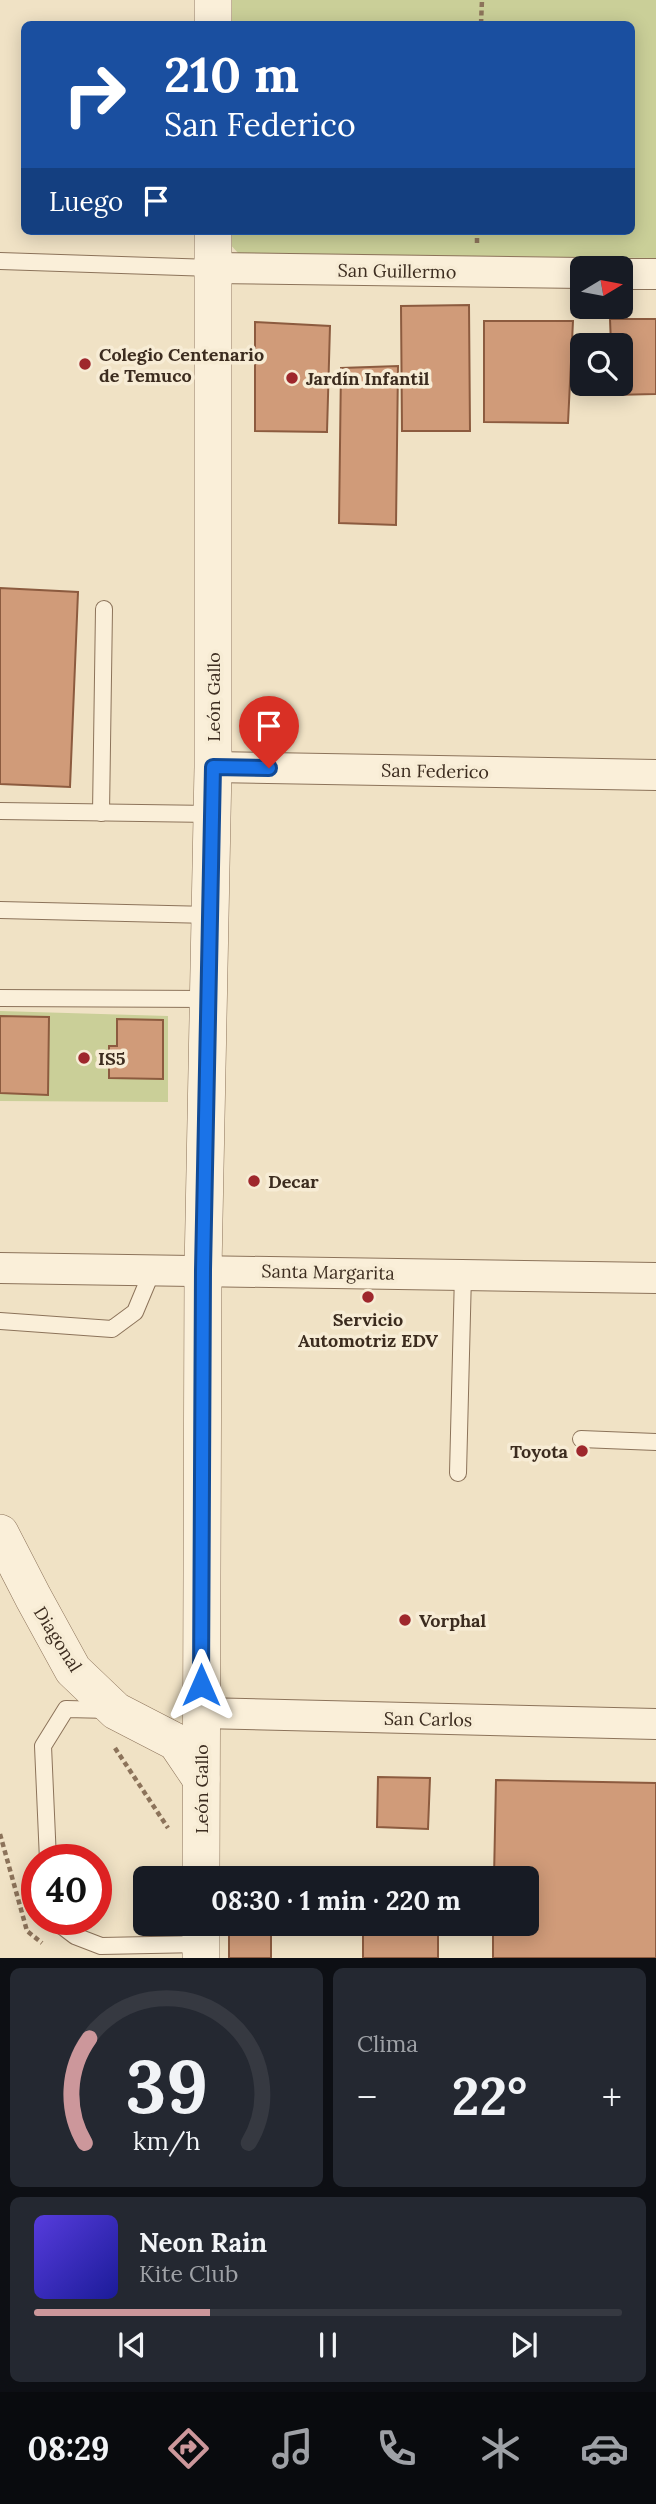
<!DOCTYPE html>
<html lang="es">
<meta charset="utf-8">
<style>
body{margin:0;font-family:Lora,serif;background:#242831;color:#f1f3f6;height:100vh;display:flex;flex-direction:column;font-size:26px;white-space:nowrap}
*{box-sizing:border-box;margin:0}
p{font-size:23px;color:#9ea1a6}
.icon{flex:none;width:38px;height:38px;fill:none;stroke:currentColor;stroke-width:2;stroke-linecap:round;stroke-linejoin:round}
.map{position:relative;height:1958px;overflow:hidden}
.sheet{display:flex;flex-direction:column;gap:10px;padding:10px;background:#0d0f14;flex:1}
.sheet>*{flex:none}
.banner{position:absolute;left:21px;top:21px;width:614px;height:214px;border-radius:10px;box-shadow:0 4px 18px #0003;background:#1a4fa0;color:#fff;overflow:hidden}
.needle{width:46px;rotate:80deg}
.fabs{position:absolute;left:570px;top:256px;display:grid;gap:14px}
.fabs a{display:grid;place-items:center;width:63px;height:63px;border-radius:10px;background:#171b24;box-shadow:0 4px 18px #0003;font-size:35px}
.speed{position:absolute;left:21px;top:1844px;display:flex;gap:14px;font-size:35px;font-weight:700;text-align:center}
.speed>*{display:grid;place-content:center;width:91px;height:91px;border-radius:50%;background:#171b24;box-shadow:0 4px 18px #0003;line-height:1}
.speed .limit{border:10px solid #d22;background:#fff;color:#111}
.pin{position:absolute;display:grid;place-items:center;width:60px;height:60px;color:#fff;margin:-72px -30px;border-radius:50% 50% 50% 0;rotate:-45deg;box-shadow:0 0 7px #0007}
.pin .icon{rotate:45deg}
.me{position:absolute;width:77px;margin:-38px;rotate:0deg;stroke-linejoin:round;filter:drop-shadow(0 0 5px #0008)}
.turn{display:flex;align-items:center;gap:24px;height:147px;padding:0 28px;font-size:32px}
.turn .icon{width:91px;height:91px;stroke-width:2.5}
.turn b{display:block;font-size:49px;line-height:60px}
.then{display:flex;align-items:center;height:66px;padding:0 28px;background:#0003;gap:14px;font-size:26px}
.big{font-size:52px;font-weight:800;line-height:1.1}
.sheet .card{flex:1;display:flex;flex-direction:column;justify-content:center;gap:10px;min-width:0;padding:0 24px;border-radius:10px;background:#242831}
.sheet .dial{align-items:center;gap:0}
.dial svg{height:182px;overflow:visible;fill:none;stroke:#363941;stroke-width:7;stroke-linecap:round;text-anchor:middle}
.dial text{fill:#f1f3f6;stroke:none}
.song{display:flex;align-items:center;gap:21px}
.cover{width:84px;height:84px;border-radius:10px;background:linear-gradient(135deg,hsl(250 70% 55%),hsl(240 70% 35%))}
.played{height:7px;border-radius:4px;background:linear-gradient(90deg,#cc979b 30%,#363941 30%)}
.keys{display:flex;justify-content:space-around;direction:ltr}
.heat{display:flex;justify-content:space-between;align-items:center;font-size:38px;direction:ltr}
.sheet .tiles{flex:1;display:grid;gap:10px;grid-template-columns:1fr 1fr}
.card:last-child{grid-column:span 2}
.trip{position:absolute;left:133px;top:1866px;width:406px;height:70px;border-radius:10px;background:#171b24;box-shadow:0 4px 18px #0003;font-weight:800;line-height:70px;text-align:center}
.menu{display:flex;height:112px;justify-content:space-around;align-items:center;background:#090b0e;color:#9ea1a6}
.menu .icon{width:49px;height:49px}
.menu .current{color:#cc979b}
.menu b{font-size:32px;color:#f1f3f6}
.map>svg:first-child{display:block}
.green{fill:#cacf98}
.building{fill:#d09b79;stroke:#8c5b3f;stroke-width:2}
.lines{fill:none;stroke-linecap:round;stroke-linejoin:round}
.service-casing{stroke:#8c735a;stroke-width:18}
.minor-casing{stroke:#8c735a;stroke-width:32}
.tertiary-casing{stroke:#8c735a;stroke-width:38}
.path{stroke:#8c735a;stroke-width:4.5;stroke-dasharray:5 3.5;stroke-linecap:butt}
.service{stroke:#faefd9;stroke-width:16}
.minor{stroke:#faefd9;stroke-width:30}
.tertiary{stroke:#faefd9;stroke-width:37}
.route-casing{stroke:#114b97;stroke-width:18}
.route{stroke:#1a73e8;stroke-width:12}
.poi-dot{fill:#9e272c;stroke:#f7ecd5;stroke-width:2.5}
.labels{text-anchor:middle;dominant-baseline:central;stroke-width:7;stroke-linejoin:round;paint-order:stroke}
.street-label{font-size:18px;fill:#3c2c1f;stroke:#f7ecd5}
.poi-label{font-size:18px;font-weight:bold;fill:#3c2c1f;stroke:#f7ecd5;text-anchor:start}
</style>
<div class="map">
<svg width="656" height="1958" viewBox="0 0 656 1958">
<rect width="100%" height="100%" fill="#f0e2c5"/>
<!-- green -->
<g class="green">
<polygon points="226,0 656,0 656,258 239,254 228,242 228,231 632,231 632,24 227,24"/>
<polygon points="0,1011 168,1016 168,1102 0,1101"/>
</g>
<!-- building -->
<g class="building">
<polygon points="469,305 470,431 402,431 401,306"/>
<polygon points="610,319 656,319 656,394 612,395 611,383 621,383 621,345 611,345"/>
<polygon points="484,321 573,321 568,423 484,422"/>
<polygon points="255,322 330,326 327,432 255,431"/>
<polygon points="398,366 396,525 339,523 341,368"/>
<polygon points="0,588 78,592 70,787 0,784"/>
<polygon points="0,1016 49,1017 48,1095 0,1093"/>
<polygon points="117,1019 163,1020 163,1079 109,1078 109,1046 117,1046"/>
<polygon points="378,1777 430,1778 428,1829 377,1827"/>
<polygon points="496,1780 656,1783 656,1958 493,1958 493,1923 527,1923 527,1878 494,1878"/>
<rect x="363" y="1923" width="75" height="35"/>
<rect x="229" y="1930" width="42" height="28"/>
</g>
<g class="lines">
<defs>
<g id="service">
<polyline points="0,261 212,268"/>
<polyline points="0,811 212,814"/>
<polyline points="101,813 104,609"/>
<polyline points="0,910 210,915"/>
<polyline points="0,998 209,999"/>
<polyline points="0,1321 112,1329 135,1312 153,1269"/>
<polyline points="581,1439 656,1442"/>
<polyline points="458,1473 463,1274"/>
<polyline points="48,1860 43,1746 66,1709 110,1710"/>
<polyline points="54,1920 75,1936 101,1946 201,1944"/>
</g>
<g id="minor">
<polyline points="212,268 583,273"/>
<polyline points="621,274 656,274"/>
<polyline points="213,767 656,775"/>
<polyline points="0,1268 656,1278"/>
<polyline points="201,1713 656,1724"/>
</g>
<g id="tertiary">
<polyline points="213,0 213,24"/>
<polyline points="0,1533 33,1597 73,1670 116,1711 176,1742 201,1779"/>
<polyline points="201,1878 203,1270 213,767 213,231"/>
<polyline points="201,1958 201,1923"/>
</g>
</defs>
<!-- service casing -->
<use href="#service" class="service-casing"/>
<!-- minor casing -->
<use href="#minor" class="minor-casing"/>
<!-- tertiary casing -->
<use href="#tertiary" class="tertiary-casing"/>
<!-- path -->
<g class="path">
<polyline points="481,24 482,0"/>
<polyline points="477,243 477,231"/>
<polyline points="115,1748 168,1828"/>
<polyline points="0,1834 27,1931 42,1943"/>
</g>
<!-- service -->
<use href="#service" class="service"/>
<!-- minor -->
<use href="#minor" class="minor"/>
<!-- tertiary -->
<use href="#tertiary" class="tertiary"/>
</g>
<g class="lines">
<defs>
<polyline id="route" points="201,1685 203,1270 213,767 269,768"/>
</defs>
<!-- route casing -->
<use href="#route" class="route-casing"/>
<!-- route -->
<use href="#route" class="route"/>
</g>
<!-- markers -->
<g class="poi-dot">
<circle cx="85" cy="364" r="7"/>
<circle cx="292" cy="378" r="7"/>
<circle cx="84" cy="1058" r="7"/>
<circle cx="254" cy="1181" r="7"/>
<circle cx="368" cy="1297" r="7"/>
<circle cx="582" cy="1451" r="7"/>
<circle cx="405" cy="1620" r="7"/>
</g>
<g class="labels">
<!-- street labels -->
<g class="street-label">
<text transform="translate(397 271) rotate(1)">San Guillermo</text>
<text transform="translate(213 697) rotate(-90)">León Gallo</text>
<text transform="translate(435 771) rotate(1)">San Federico</text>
<text transform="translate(328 1272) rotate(1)">Santa Margarita</text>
<text transform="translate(58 1639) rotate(58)">Diagonal</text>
<text transform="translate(428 1719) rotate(1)">San Carlos</text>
<text transform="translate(201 1789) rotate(-90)">León Gallo</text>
</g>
<!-- poi labels -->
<g class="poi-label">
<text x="99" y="354">Colegio Centenario<tspan x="99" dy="21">de Temuco</tspan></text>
<text x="306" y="378">Jardín Infantil</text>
<text x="98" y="1058">IS5</text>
<text x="268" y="1181">Decar</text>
<text x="368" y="1319" text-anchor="middle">Servicio<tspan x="368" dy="21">Automotriz EDV</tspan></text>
<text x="568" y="1451" text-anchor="end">Toyota</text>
<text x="419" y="1620">Vorphal</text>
</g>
</g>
</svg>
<div class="fabs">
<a><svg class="needle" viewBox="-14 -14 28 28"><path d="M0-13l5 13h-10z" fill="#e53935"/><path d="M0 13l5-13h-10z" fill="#9ea1a6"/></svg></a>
<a><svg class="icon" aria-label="search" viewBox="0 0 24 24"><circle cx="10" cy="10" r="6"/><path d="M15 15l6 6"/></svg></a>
</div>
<div class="speed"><div class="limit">40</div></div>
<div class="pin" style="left:269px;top:768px;background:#d93025"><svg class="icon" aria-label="arrive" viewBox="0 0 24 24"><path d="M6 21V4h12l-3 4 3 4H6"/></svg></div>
<svg class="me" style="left:201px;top:1685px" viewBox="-20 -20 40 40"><path d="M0-17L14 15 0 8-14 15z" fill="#1a73e8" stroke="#fff" stroke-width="4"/></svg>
<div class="trip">08:30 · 1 min · 220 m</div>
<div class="banner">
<div class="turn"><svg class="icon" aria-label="right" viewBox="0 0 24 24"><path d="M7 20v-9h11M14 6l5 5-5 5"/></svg><div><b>210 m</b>San Federico</div></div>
<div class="then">Luego<svg class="icon" aria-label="arrive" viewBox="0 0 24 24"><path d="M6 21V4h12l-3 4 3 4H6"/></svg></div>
</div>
</div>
<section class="sheet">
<div class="tiles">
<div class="card dial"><svg viewBox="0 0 100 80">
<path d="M14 69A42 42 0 1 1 86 69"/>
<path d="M14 69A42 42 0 0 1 16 23" stroke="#cc979b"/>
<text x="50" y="56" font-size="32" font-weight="700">39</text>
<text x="50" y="72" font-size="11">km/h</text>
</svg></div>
<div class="card"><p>Clima</p>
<div class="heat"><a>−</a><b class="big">22°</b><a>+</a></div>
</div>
<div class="card">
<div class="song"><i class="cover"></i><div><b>Neon Rain</b><p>Kite Club</p></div></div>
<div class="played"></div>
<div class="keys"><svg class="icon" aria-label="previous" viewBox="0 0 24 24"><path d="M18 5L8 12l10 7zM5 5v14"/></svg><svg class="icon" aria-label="pause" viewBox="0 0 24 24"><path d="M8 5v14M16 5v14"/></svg><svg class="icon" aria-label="next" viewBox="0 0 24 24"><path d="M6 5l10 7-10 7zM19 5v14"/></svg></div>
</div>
</div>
</section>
<nav class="menu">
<b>08:29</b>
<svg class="icon current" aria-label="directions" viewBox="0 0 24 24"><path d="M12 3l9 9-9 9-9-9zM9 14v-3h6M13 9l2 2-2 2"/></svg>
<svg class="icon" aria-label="music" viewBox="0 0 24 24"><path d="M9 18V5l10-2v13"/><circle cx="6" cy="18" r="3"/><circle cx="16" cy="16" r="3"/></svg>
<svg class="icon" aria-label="phone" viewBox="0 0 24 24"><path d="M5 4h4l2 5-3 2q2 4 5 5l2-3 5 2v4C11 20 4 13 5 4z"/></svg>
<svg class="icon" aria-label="climate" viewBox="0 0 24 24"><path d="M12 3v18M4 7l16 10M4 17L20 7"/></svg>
<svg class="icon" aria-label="car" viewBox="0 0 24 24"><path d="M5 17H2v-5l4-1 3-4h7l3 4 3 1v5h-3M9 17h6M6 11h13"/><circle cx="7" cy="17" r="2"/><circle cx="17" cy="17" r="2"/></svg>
</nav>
